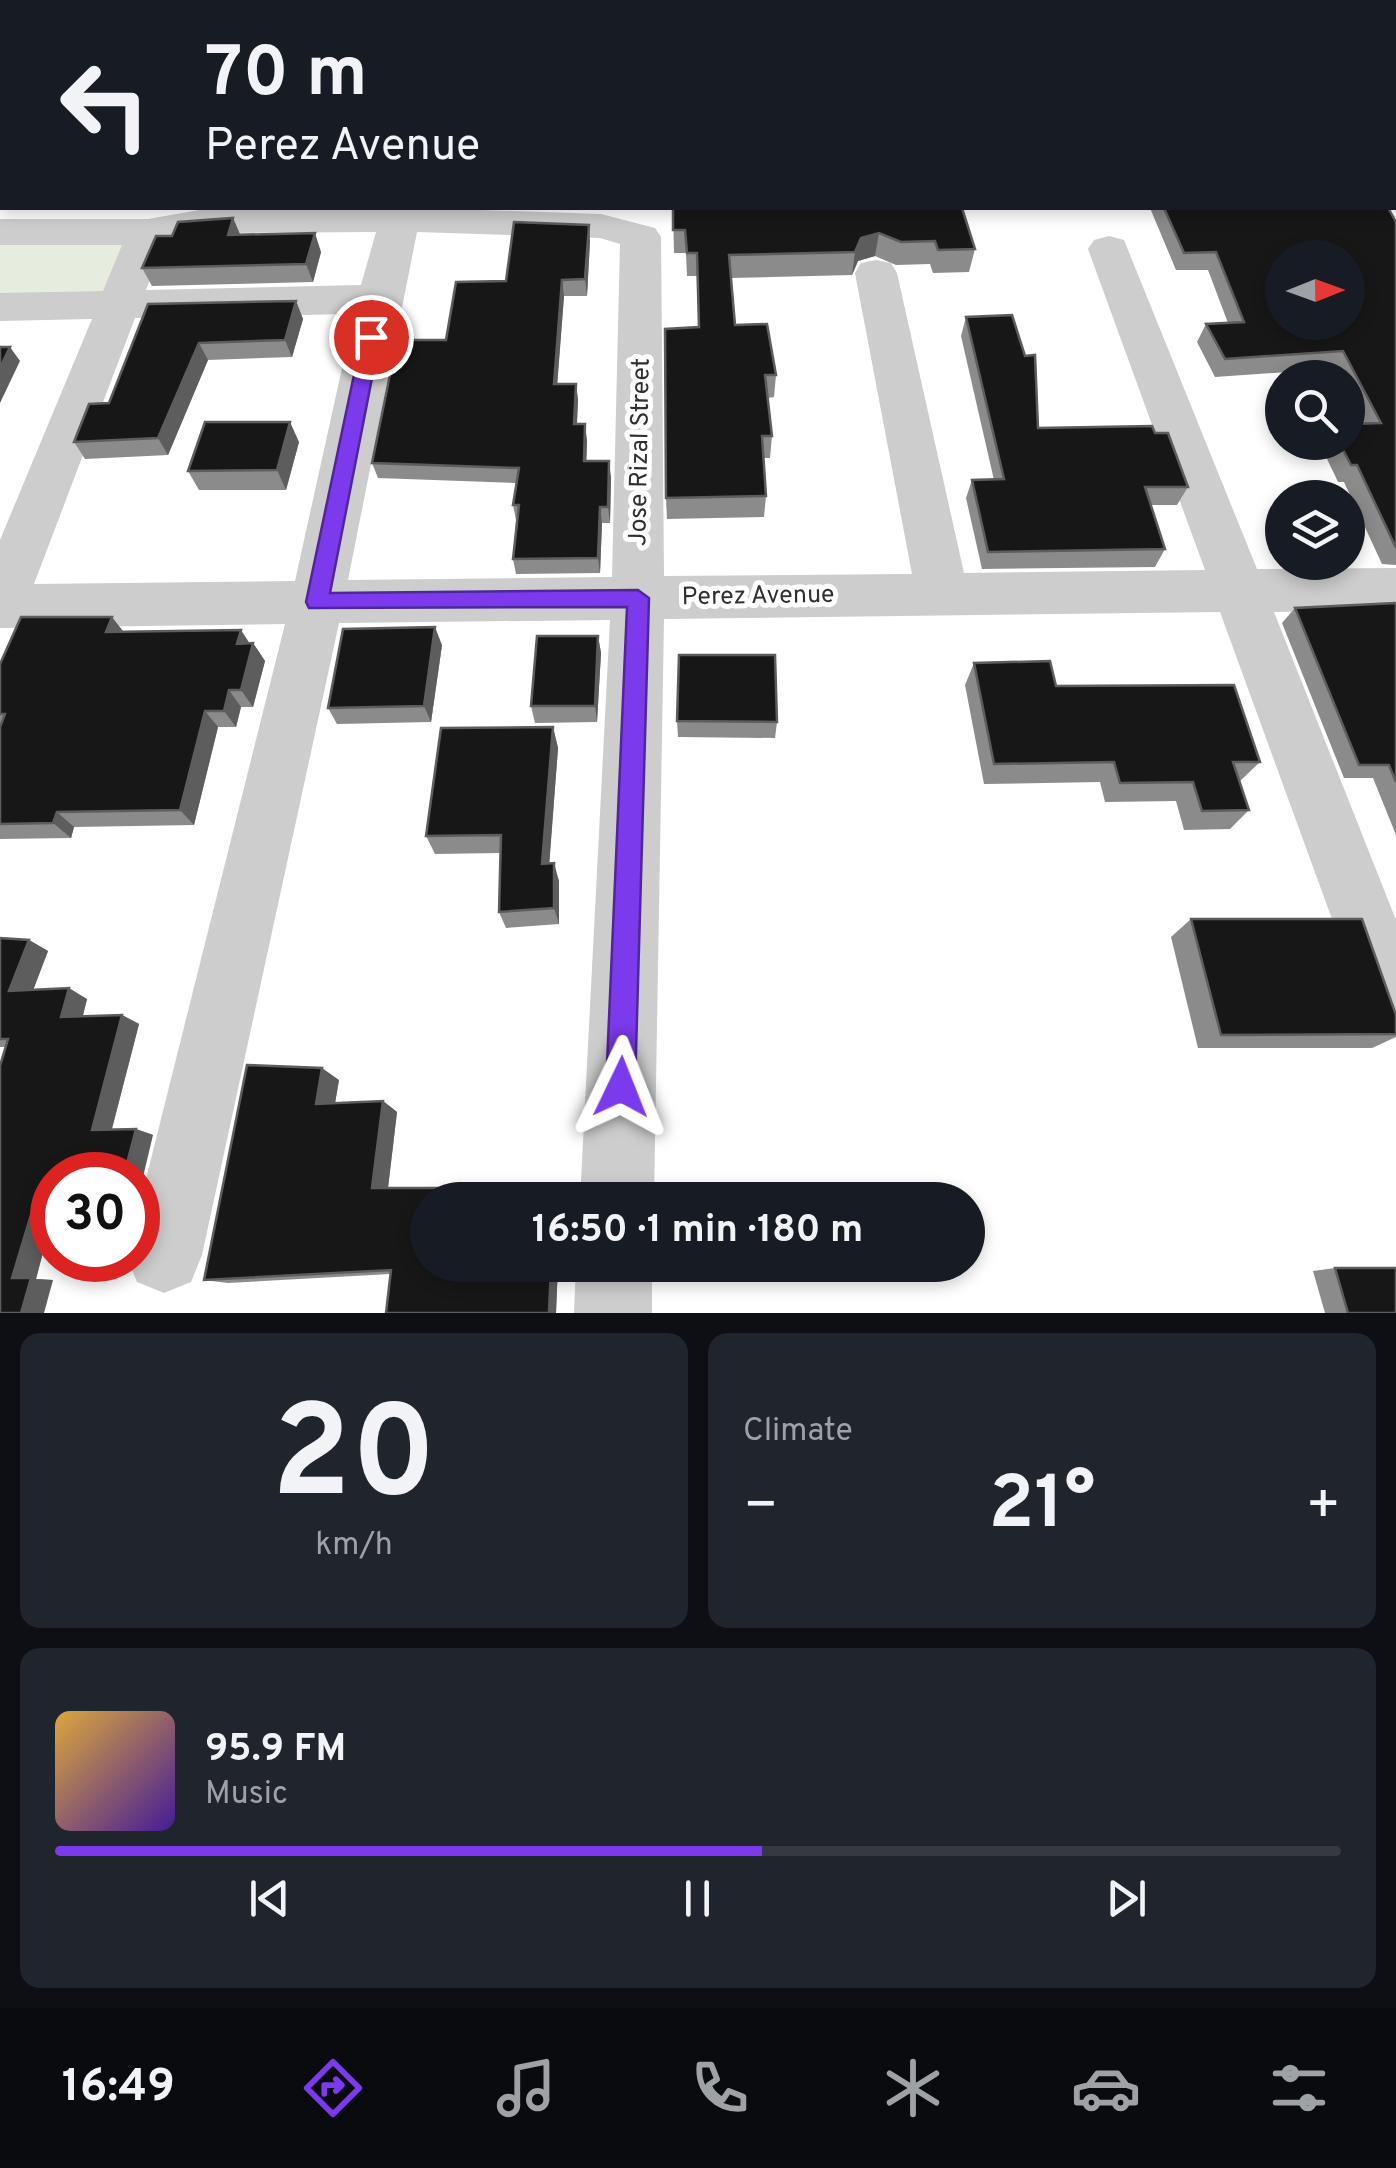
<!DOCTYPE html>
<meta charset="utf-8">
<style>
body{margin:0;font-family:Overpass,sans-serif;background:#20242c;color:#f1f3f6;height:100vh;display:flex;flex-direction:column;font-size:38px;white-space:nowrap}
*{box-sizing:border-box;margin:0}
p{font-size:32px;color:#9ea1a6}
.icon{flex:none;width:55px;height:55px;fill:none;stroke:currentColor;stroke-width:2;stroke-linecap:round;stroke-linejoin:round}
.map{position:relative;height:1313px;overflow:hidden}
.details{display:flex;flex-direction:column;gap:20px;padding:20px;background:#0d0f14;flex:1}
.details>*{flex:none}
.banner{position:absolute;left:0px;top:0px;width:1398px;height:210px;box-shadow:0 5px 15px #0003;background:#171b24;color:#f1f3f6;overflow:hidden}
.needle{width:65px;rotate:89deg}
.tools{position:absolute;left:1265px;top:240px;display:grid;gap:20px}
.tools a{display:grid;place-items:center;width:100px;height:100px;border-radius:50%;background:#171b24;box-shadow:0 5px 15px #0003;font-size:50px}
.speed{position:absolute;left:30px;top:1152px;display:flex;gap:20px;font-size:50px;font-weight:700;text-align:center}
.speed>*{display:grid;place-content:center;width:130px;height:130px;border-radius:50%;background:#171b24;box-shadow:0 5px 15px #0003;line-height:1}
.speed .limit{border:15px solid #d22;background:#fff;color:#111}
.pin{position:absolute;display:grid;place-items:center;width:85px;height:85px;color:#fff;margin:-42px;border:5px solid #fff;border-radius:50%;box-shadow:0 2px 10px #0007}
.me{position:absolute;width:110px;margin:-55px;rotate:2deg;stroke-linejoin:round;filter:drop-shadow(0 0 8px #0008)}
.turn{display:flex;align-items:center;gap:35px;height:210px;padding:0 40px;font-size:45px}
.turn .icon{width:130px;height:130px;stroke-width:2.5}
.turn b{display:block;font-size:70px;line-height:85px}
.big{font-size:75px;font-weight:700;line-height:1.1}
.details .widget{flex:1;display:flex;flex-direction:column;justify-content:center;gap:15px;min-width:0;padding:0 35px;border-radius:20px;background:#20242c}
.details .dial{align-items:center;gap:0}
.dial b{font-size:130px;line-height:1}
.song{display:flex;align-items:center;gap:30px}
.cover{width:120px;height:120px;border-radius:15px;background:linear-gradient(135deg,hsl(40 70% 55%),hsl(260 70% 35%))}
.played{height:10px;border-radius:5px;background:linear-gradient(90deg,#7c3aed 55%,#363941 55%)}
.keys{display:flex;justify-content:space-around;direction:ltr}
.heat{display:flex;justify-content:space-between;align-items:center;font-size:55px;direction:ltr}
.details .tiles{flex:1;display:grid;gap:20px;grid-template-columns:1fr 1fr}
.widget:last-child{grid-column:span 2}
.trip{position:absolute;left:410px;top:1182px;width:575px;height:100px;border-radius:50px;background:#171b24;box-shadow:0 5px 15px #0003;font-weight:700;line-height:100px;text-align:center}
.tabs{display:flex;height:160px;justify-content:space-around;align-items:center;background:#090b0e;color:#9ea1a6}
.tabs .icon{width:70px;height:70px}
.tabs .current{color:#7c3aed}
.tabs b{font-size:45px;color:#f1f3f6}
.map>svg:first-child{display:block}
.green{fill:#e7edde}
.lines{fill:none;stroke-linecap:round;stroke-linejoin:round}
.minor{fill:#cdcdcd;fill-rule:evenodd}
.wall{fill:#8b8b8b}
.shaded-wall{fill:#5d5d5d}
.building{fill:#171717;stroke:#5d5d5d;stroke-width:2.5;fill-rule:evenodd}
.route{fill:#7c3aed;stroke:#51269a;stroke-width:2.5}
.labels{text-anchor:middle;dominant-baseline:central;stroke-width:10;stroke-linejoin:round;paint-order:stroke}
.street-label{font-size:25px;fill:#303030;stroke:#fff}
</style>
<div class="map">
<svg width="1396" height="1313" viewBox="0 0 1396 1313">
<rect width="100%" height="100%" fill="#fff"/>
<!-- green -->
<polygon class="green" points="0,241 128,242 102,295 0,295"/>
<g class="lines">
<!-- minor -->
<g class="minor">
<rect x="0" y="10" width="2" height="20"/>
<rect x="1395" y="109" width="1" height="23"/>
<path d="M424,208L601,214L655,228L661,237L664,576L912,574L855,273L861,263L876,260L891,263L897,273L964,573L1205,570L1088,249L1094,240L1109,236L1124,240L1257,569L1396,568V610L1274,612L1396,920V1037L1372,1028L1363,1004L1220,612L664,619L654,1200H580L610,620L339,623L202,1255L191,1282L164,1293L137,1282L128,1260H138V1211L285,624L0,628V540L92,319L0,321V293L103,291L122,245H0V219H148L205,209ZM376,232L361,285L146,290L165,241L205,233ZM417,232L600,238L620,244L612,577L348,580ZM354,314L295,581L34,584L135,318Z"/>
<polygon points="576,1265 652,1265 652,1313 574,1313"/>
</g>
</g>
<!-- wall -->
<g class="wall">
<polygon points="1203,0 1396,0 1396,106 1395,2 1204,2"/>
<polygon points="673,208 962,208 975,249 969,272 933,273 930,264 896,265 875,256 858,261 852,275 731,278 735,325 776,375 774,397 767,398 772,436 770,458 764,458 766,496 764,517 667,519 666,498 699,327 697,276 687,276 686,253 674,253"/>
<polygon points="1150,208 1388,208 1396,222 1396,565 1382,564 1344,482 1338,482 1319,442 1348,442 1360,423 1348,399 1348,378 1336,378 1332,369 1215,377 1197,342 1206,324 1228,323 1208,270 1176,270"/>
<polygon points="233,218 240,234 321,252 313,282 152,286 142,268 172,236"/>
<polygon points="590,241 587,296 564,296 557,384 576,384 578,400 577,424 587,440 586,461 611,477 610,523 602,523 600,573 516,574 513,559 516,520 513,505 516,483 378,478 372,463 446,340 506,281"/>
<polygon points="296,301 303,319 292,357 208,360 168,455 85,459 74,442 109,403 148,304"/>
<polygon points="966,317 1038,428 1155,433 1188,487 1177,505 1151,505 1165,549 1155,567 982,569 966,498 972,480 994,480 961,336"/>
<polygon points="299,442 286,490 199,490 188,471"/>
<polygon points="1396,603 1396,835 1373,778 1344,778 1282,623 1295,608"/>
<polygon points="124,632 253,643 265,661 253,707 241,707 236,727 218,727 194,825 74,827 71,838 0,839 0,664"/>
<polygon points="598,636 601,653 597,722 535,723 531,706"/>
<polygon points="442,645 431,722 337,724 328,708"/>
<polygon points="974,663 1056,686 1260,762 1240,781 1249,810 1230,829 1184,830 1176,801 1105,802 1100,782 984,784 965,685"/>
<polygon points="677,721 777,722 775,738 678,737"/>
<polygon points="553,727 558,748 549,864 559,881 559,924 506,928 499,912 500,853 435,854 426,836"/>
<polygon points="1191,919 1396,1015 1396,1037 1372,1048 1198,1048 1171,937"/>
<polygon points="0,938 29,940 48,951 33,990 87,999 83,1016 122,1015 139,1024 112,1129 136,1129 153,1135 52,1175 52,1218 36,1279 53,1280 0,1313 6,1047 0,1047"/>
<polygon points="339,1080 335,1103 383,1101 397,1112 388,1188 554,1188 561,1195 428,1265 558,1265 556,1313 390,1274 228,1283 204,1280"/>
<polygon points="1335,1268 1396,1313 1325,1313 1313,1271"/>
</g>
<!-- shaded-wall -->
<g class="shaded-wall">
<polygon points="233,218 241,237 228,235"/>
<polygon points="589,225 590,241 587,296 585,279"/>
<polygon points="315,233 321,252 313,282 306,264"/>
<polygon points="879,233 875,256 858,261 852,275 855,252 861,238"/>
<polygon points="562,280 564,296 556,401 554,384"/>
<polygon points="296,301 303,319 292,357 285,340"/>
<polygon points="199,343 208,360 168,455 158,438"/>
<polygon points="10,347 20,361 0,403 0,368"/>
<polygon points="576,384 578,400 576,440 574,424"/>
<polygon points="290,422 299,442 286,490 277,470"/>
<polygon points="585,424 587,440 586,477 584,461"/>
<polygon points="609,461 611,477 610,523 608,507"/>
<polygon points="600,507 602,523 600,573 598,558"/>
<polygon points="112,617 126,635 106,632"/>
<polygon points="435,627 442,645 431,722 424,706"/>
<polygon points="241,630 252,647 237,644"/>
<polygon points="598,636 601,653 597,722 595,706"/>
<polygon points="253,643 265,661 253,707 241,690"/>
<polygon points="229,690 241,707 236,727 224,711"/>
<polygon points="205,711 218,727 194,825 180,810"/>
<polygon points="553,727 558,748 548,881 542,864"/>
<polygon points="57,812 74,827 71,838 53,823"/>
<polygon points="554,863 559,881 559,924 554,908"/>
<polygon points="29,940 48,951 29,1001 9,991"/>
<polygon points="69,988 87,999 80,1026 61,1017"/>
<polygon points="122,1015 139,1024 110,1136 92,1130"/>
<polygon points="322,1068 339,1080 333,1115 316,1104"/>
<polygon points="383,1101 397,1112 387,1196 372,1188"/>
<polygon points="136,1129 153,1135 138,1198 138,1175 124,1175"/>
<polygon points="554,1188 561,1195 561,1200 554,1200"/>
<polygon points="34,1205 52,1209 52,1218 36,1279 53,1280 44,1313 21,1313 12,1278"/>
<polygon points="551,1265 558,1265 556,1313 549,1313"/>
</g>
<!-- building -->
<g class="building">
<rect x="810" y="0" width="93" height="2"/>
<polygon points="1215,0 1396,0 1396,97 1395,2 1216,2"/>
<polygon points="673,208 962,208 975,249 938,250 935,241 901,242 879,233 861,238 855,252 729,255 735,325 767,324 776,375 765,375 772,436 762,436 766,496 666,498 665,329 699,327 697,253 687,253 685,230 673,230"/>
<path d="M1164,208H1388L1396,222V548L1357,465H1351L1339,442H1348V424L1381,423L1343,351L1225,359L1206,324L1244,322L1216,252L1184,253ZM1282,258H1348V322H1282Z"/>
<polygon points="233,218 228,235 315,233 306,264 142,268 156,236 172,236 178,222"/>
<polygon points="514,222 589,225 585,279 562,280 554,384 576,384 574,424 585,424 584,461 609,461 608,507 600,507 598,558 513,559 519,505 513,505 519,468 372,463 397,340 446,340 456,282 506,281"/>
<polygon points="296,301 285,340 199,343 158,438 74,442 89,404 109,403 148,304"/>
<polygon points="1012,315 1025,356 1035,355 1038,428 1152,426 1155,433 1168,433 1188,487 1145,487 1165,549 988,552 972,480 1004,479 966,317"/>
<polygon points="0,347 10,347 0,368"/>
<polygon points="205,422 290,422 277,470 188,471"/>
<polygon points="1396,603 1396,782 1389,765 1359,765 1295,608"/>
<polygon points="21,617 112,617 106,632 241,630 237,644 253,643 241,690 229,690 224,711 205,711 180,810 57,812 53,823 0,824 0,727 5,714 0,714 0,664"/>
<polygon points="435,627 424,706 328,708 343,629"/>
<polygon points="537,636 598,636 595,706 531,706"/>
<polygon points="679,655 775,655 777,722 677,721"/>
<polygon points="1050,661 1056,686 1234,685 1260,762 1233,762 1249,810 1202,811 1193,782 1120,783 1114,762 994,764 974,663"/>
<polygon points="553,727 542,864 554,863 554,908 499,912 501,835 426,836 441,728"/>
<polygon points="1191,919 1362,919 1396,1015 1396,1034 1221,1035"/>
<polygon points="0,938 29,940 9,991 69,988 61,1017 122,1015 92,1130 136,1129 124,1175 52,1175 52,1204 34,1205 12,1278 31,1278 21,1313 0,1313 0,1066 8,1039 0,1039"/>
<polygon points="247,1065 322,1068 316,1104 383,1101 372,1188 554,1188 554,1200 428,1200 428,1265 551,1265 549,1313 386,1313 391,1270 204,1280"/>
<polygon points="1335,1268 1396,1268 1396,1313 1348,1313"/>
</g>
<!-- route -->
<polygon class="route" points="371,331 380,337 330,593 638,590 649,598 635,1087 631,1097 621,1102 611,1097 606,1087 627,607 309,608 306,602 362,337"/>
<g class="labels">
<!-- street labels -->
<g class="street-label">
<text transform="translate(641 452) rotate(-89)">Jose Rizal Street</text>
<text transform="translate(758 597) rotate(-1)">Perez Avenue</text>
</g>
</g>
</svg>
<div class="tools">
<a><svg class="needle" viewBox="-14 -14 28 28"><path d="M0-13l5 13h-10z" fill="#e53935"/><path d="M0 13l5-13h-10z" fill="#9ea1a6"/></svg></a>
<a><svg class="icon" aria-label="search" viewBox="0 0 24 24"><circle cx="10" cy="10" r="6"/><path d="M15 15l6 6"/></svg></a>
<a><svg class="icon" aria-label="layers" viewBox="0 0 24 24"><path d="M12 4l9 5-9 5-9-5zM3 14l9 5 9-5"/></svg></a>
</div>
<div class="speed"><div class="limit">30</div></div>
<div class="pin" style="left:371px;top:337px;background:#d93025"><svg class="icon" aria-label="arrive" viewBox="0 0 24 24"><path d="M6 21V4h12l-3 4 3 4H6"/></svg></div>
<svg class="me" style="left:621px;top:1087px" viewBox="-20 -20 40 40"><path d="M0-17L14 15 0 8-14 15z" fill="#7c3aed" stroke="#fff" stroke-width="4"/></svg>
<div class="trip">16:50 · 1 min · 180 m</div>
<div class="banner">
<div class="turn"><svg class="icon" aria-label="left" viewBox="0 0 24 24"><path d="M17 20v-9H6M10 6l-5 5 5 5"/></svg><div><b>70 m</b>Perez Avenue</div></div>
</div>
</div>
<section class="details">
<div class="tiles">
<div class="widget dial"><b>20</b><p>km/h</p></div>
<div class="widget"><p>Climate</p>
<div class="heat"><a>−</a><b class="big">21°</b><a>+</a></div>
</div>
<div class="widget">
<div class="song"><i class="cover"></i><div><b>95.9 FM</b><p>Music</p></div></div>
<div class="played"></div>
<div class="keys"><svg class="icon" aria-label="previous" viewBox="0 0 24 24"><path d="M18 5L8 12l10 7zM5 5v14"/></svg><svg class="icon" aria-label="pause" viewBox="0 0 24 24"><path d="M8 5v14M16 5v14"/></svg><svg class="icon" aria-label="next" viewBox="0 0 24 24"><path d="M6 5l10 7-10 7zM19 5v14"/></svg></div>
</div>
</div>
</section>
<nav class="tabs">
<b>16:49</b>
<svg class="icon current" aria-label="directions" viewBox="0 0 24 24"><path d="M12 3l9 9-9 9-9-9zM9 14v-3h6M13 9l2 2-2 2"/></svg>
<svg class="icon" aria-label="music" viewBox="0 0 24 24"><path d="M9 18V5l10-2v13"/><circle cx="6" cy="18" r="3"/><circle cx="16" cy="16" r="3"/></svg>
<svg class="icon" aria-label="phone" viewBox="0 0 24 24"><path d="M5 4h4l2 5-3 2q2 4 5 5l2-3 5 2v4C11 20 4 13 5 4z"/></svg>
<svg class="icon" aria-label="climate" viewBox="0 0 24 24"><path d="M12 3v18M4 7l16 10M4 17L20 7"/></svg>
<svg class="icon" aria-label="car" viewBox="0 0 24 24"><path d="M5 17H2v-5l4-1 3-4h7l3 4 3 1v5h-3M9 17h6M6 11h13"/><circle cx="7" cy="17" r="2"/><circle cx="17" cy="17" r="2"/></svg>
<svg class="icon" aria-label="filters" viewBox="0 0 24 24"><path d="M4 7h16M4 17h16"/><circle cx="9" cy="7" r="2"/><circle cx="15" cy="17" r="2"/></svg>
</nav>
